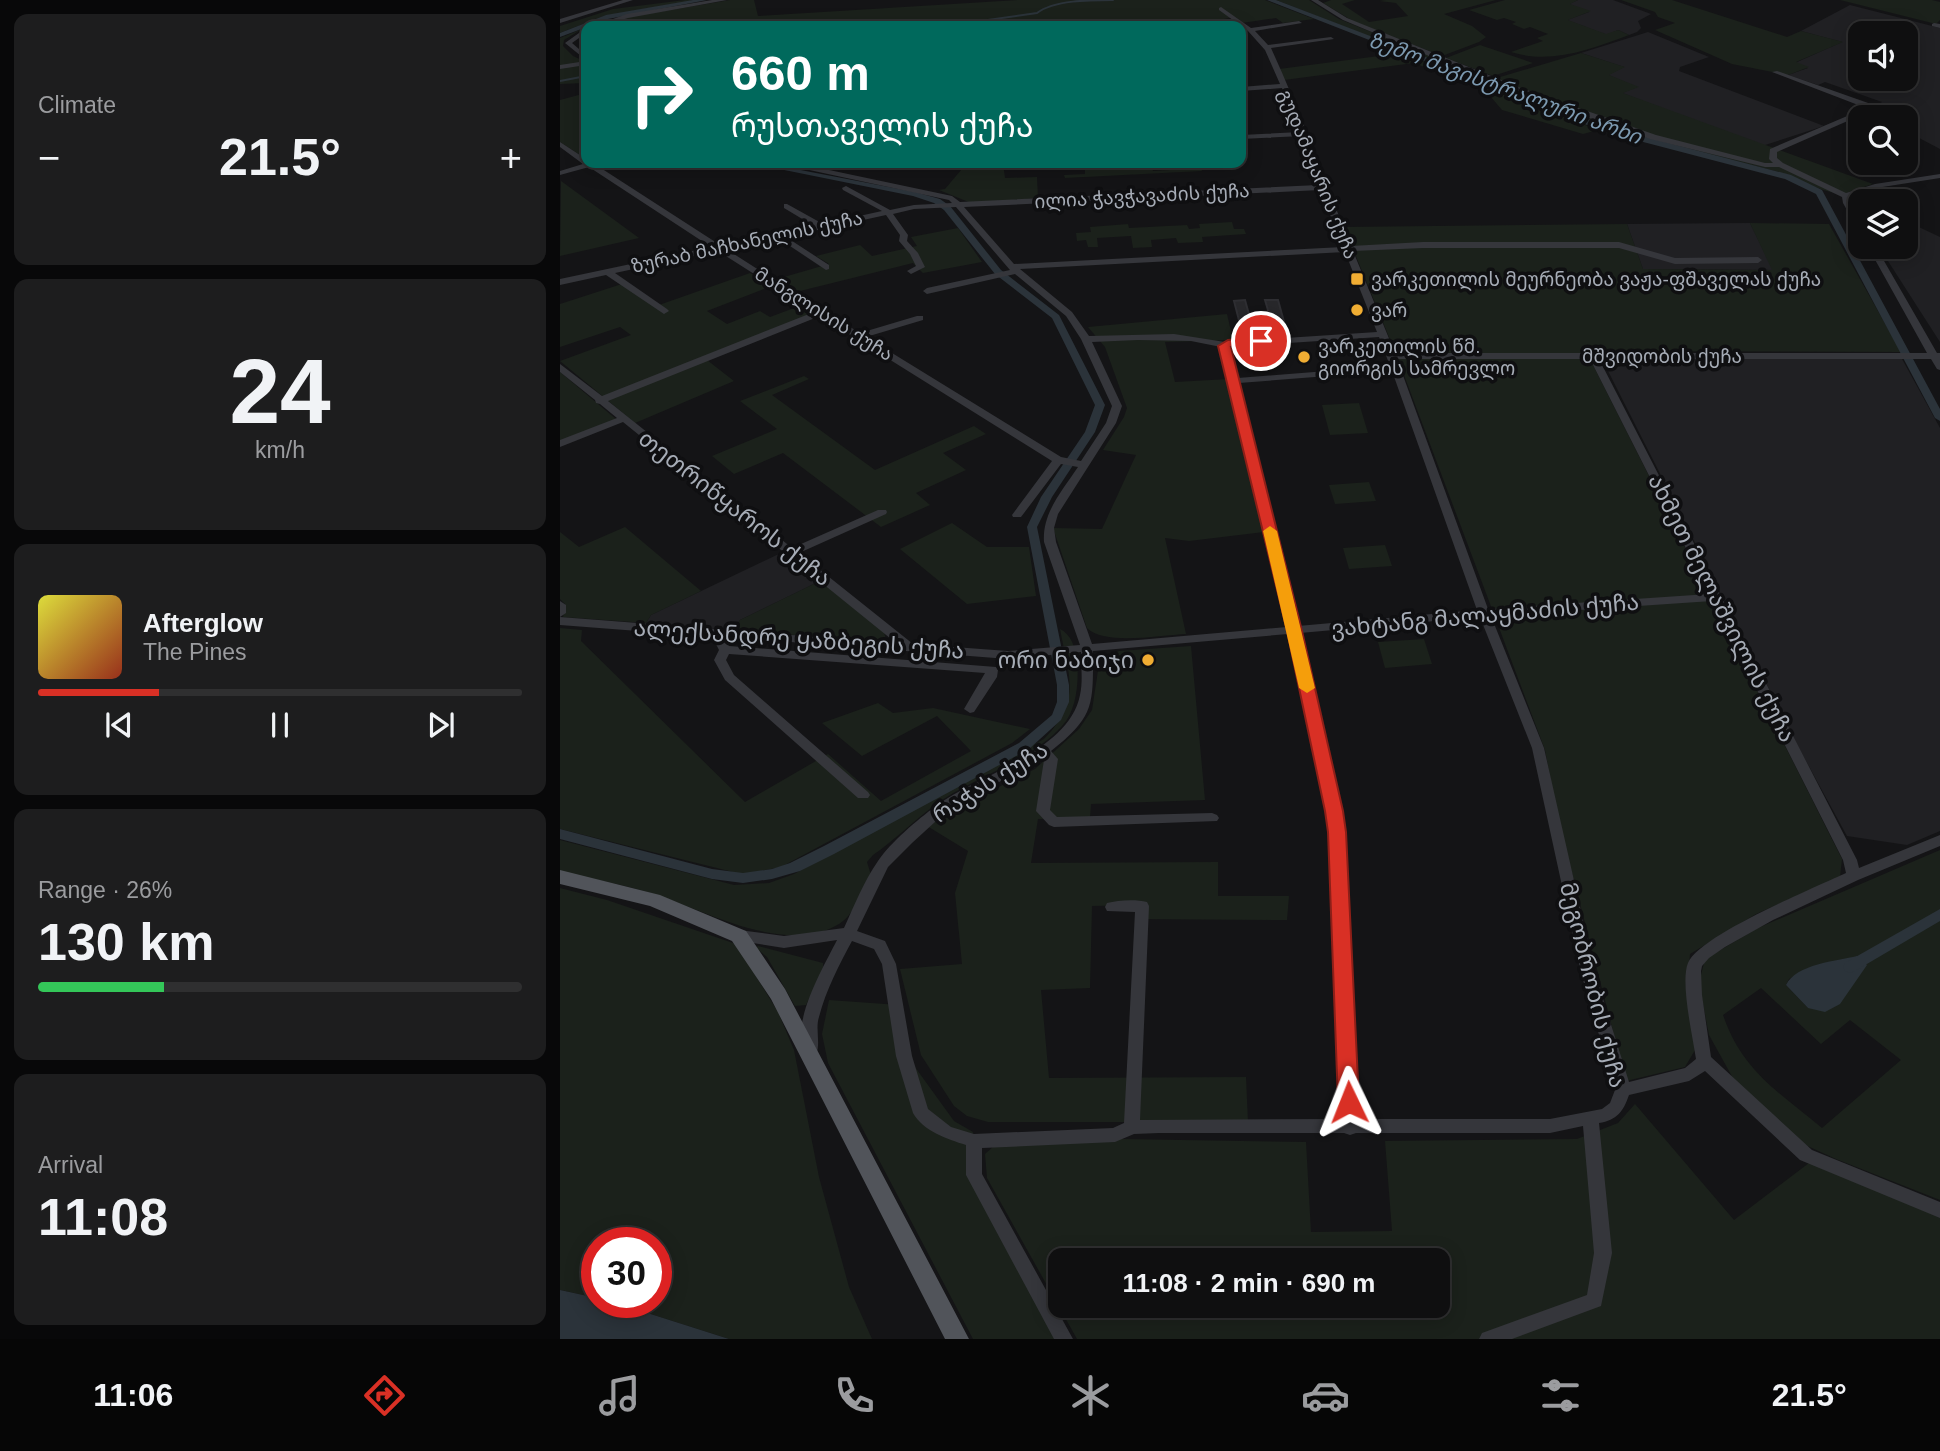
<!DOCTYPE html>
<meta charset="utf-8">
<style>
body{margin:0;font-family:Helvetica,"Noto Sans Georgian",sans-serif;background:#1d1d1e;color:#f1f3f6;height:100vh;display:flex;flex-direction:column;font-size:26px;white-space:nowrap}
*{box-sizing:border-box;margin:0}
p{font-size:23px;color:#9b9c9f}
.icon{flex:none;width:38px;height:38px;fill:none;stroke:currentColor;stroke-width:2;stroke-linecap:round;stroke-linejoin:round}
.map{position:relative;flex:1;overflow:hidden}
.drawer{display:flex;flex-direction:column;gap:14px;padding:14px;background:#080809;width:560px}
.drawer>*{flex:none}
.banner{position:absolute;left:21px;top:21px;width:665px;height:147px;border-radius:14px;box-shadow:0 4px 18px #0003,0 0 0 2px #2f2f30;background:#00695c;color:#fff;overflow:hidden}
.tools{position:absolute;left:1288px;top:21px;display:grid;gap:14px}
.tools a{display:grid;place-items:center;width:70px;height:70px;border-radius:14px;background:#0f0f10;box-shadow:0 4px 18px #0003,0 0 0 2px #2f2f30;font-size:35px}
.speed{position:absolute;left:21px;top:1227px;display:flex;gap:14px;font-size:35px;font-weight:700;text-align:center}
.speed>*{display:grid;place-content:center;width:91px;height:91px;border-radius:50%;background:#0f0f10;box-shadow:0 4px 18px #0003,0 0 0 2px #2f2f30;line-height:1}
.speed .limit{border:10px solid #d22;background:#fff;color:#111}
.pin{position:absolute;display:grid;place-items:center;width:60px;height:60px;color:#fff;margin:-30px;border:4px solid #fff;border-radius:50%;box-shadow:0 2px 7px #0007}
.me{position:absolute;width:77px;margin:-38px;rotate:358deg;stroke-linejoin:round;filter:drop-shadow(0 0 5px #0008)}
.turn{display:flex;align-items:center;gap:24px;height:147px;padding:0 35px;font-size:32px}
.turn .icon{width:91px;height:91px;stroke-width:2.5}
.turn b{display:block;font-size:49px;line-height:60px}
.big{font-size:52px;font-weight:700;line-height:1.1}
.drawer .tile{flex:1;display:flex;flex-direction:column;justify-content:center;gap:10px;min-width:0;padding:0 24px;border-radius:14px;background:#1d1d1e}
.drawer .dial{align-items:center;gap:0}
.dial b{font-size:91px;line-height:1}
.song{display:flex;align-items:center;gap:21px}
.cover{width:84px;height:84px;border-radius:10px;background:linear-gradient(135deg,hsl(60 70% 55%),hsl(10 70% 35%))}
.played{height:7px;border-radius:4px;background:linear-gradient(90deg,#d93025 25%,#2f2f30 25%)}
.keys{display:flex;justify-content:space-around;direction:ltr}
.heat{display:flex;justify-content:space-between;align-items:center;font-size:38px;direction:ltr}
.charge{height:10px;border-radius:5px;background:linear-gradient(90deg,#34c759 26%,#2f2f30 0)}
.trip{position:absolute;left:488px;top:1248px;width:402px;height:70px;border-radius:14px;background:#0f0f10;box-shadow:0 4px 18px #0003,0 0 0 2px #2f2f30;font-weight:700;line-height:70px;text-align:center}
.dock{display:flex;height:112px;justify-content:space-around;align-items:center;background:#060606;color:#9b9c9f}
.dock .icon{width:49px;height:49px}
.dock .selected{color:#d93025}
.dock b{font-size:32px;color:#f1f3f6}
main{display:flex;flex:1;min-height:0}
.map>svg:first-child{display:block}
.built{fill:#202023;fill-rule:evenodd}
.green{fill:#1b211b;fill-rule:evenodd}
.water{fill:#2b333a}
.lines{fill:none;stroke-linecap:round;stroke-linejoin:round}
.stream{stroke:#2b333a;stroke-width:2}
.canal{fill:#2b333a;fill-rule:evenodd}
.building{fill:#27272a;stroke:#2e2e32;stroke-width:2}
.minor{fill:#35363b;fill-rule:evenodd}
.major{fill:#51545a;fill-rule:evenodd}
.route{fill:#d93025;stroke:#8d1f18;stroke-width:2}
.slow{fill:#f59e0b}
.poi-dot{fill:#f0ad33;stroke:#0f0f11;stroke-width:2.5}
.labels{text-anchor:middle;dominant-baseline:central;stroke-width:7;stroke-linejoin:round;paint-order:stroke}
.far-street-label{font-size:19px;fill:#a6acb6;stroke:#0f0f11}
.far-poi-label{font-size:19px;fill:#a6acb6;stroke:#0f0f11;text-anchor:start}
.far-water-label{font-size:21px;font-style:italic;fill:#7d9ab1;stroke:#0f0f11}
.street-label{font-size:23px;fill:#a6acb6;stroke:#0f0f11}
.poi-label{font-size:23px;fill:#a6acb6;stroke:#0f0f11;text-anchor:end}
</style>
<main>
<section class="drawer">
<div class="tile"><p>Climate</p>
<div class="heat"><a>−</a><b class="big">21.5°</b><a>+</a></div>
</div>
<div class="tile dial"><b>24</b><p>km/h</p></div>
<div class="tile">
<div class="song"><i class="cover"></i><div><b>Afterglow</b><p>The Pines</p></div></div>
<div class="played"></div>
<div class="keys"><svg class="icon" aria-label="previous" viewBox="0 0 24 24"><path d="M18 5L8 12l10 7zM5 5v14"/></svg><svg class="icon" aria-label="pause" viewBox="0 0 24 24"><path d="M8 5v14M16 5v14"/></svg><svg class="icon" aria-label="next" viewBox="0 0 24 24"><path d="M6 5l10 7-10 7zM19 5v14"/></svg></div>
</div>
<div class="tile"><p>Range · 26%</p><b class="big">130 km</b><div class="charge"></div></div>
<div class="tile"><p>Arrival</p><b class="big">11:08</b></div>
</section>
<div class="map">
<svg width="1380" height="1339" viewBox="0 0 1380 1339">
<rect width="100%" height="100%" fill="#141416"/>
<!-- built -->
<g class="built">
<polygon points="1018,0 1053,0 1091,14 1078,21 1081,28 1077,32 1069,35 1058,30 1047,35 1007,20 1029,12 1009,4"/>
<path d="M1290,5L1380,28V149L1346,131V117H1318L1311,114L1318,110L1315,106L1322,102L1265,82L1258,85L1228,75L1248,68L1235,63L1282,42L1241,31ZM1300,33H1346V79H1300Z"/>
<polygon points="1088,32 1149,57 1120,67 1119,71 1264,126 1202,146 1062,93 1077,87 1048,75 1064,67 1021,53"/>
<polygon points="1346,221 1380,237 1380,342 1319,247 1346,247"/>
<polygon points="1190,223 1213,270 1083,269 1067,224"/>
<polygon points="1049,359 1342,359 1380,428 1380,831 1347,845 1287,836 1240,750 1043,361"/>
<polygon points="223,552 260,581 180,620 174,630 86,623 91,615"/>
</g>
<!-- green -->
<g class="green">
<polygon points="125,0 136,0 44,16 0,33 0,26 53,9"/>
<polygon points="170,0 194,0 198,16 458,0 705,0 754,19 723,23 716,18 682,23 675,17 627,26 40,26 68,17"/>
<path d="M716,0H749L779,19L930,80L1021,53L1065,67L1049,75L1079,87L1063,93L1313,184C1304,187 1295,190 1287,193C1270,197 1237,178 1219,172L1048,129Z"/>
<polygon points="771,0 795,0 782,4 809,22 848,16 836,3 819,1 826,0 936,0 884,14 912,26 926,37 919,42 882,56 793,21 763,3"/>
<path d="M945,0H1018L1010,4L1031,11L1008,20L1046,34L1058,30L1069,35C1031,49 991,65 951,52L983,41L977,38L988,34L970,27L964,29L952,24L956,22L944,18L937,20L909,10Z"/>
<polygon points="1061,0 1112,0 1227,37 1241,31 1283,42 1236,62 1249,67 1228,75 1172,64 1095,30 1115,23 1098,17 1095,12"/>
<polygon points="1280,0 1372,0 1380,2 1380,20 1376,24"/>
<polygon points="22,29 4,40 3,46 13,56 26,62 26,83 0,84 0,38"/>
<polygon points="920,45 973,63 933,76 886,58"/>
<polygon points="842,53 1038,130 1023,134 942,110 925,90 854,63 724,80 719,69"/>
<polygon points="26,93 26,159 0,142 0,100"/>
<polygon points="407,163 443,163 445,178 477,177 478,198 411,203 379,190 385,189"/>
<polygon points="591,163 593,171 641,168 642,171 505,178 504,175 525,174 525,167"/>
<polygon points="1,181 79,238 0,256"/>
<polygon points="672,222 674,229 684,229 686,234 642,237 643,242 618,243 616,238 591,240 592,247 573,248 571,236 537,238 538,247 528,247 526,240 517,241 516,233 531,232 530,227 568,224 569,228 627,225 629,229 640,228 639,224"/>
<polygon points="1190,223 1269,224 1341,352 1026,351 1282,859 1280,877 1196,914 1130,954 1127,984 1135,1050 1125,1067 1066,1081 998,819 985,750 838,359 784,227 1067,224 1083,269 1212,270"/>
<polygon points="398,228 422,262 363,273 353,263 236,292 217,279 269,264 256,256 300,245 312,256 357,246 351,237"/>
<polygon points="190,273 214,285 147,311 167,324 200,311 210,317 245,304 262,315 147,360 174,381 75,423 0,361 71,335 60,327 0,347 0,304 65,283 99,305"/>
<path d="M667,314L673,340L605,342L615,382L669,379L704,532L629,541L605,538L626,634C601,635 545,646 527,628L493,528L542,529L576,455L543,450L564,417L567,408L545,347L528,327Z"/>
<polygon points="0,372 57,420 0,442"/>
<polygon points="244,376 249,379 212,395 315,470 414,426 426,434 383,453 406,470 356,493 370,505 321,527 223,453 174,474 152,456 217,429 180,401"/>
<polygon points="799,403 808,433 770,435 762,405"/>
<polygon points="809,482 816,501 775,504 769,485"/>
<polygon points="392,523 427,547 469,547 476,596 407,604 340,549"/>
<polygon points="65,527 141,591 91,615 86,623 3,617 5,604 0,599 0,532 19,547"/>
<polygon points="825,545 832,566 789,569 783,548"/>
<polygon points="260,581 324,632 326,640 317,642 174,630 180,620"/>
<polygon points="0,628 22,630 21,641 185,802 268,754 321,801 411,751 377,716 302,756 262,723 318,703 333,713 373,708 470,729 452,743 221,867 190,873 177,873 0,829"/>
<path d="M500,629C511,634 516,649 517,660C519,681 517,710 502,726C470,762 413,777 375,805C353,821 335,840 313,855L307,862L311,875C302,891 295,914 279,924C223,958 138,906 84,891C56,883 28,878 0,872V840L174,885L209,883L234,874L484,739C522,700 509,677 500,629Z"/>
<polygon points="864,639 872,664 825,668 818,642"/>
<polygon points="631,646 645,800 531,804 530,818 478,819 471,863 658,862 658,896 729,896 727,920 576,919 579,905 532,906 530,988 481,990 489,1078 686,1077 688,1122 428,1122 407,1116 394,1106 361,1055 340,969 402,964 395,893 408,851 367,826 388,812 475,769 519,729 532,710 539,664 546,657 559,651"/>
<path d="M1380,850V1200L1276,1159L1241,1143L1174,1080L1149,1035L1139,983L1145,959L1198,928ZM1248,968V1008L1226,985L1229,979ZM1201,988L1261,1044L1290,1020L1341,1060L1262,1128C1219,1092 1182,1071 1163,1015Z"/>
<polygon points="0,888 47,900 176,944 218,1012 234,1050 259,1177 289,1287 312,1339 169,1339 53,1302 96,1302 96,1242 37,1242 37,1298 0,1290"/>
<polygon points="198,946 263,963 263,969 246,1005 235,1006 207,957 196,948"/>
<polygon points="269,1000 339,1005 347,1056 394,1121 413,1132 409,1154 498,1339 413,1339 268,1063 262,1034"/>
<path d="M1075,1104L1174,1220L1249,1163L1380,1216V1339H517L427,1178L425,1154L444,1137L746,1142L751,1232L832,1231L825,1141L1017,1139L1058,1123ZM500,1260H878V1306H500Z"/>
</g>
<!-- water -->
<g class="water">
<path d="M1297,956L1307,965L1280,1004L1265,1012L1248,1008L1226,985C1236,964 1277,961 1297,956Z"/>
<polygon points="0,1290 37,1298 37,1302 53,1302 169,1339 0,1339"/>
</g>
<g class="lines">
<!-- stream -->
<g class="stream">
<path d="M385,26L477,13C494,0 530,0 553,0"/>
<polyline points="0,81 26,76"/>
</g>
<!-- canal -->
<g class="canal">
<polygon points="133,0 147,0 48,19 0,37 0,33 46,15"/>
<polygon points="707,0 716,0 1051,128 1231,175 1262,190 1380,409 1380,421 1375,418 1256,194 1225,179 1045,132"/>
<polygon points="189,163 204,163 355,192 380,199 390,206 441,270 499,315 545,405 535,432 492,497 477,527 509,685 509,702 501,720 469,749 274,854 240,871 212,879 183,883 152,879 0,839 0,829 152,869 183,873 212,869 230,863 264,846 459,743 492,715 497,702 497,685 467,527 481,497 525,432 535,405 492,318 435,274 384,210 374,203 353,196"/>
<polygon points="1380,909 1380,921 1295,971 1290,973 1285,971 1283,967 1285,963"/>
</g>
</g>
<!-- building -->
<polygon class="building" points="685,300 690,318 710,317 705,300 718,300 726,329 682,332 674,301"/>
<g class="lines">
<!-- minor -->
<g class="minor">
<polygon points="63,0 73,0 0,23 0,19"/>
<polygon points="152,0 167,0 68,18 42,26 33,26 67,14"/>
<path d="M751,0H758L787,18L961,88L1096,135L1205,163H1213L1209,159L1210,149L1306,108L1212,72L1217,71L1311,104L1315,109L1217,152V158L1223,163L1286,193L1315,184L1380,174V178L1316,188L1290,197C1292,209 1300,216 1300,228H1297L1283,203L1282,197L1219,167H1205L1090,139L955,92L783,20Z"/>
<path d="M661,7L691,28L739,21L742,23L695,31L708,45L771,37L774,39L711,48C741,113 764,180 791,246L863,242H1059L1115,258L1198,257L1202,260L1198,263L1115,264L1059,248H863L793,251L835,353H1367L1308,247H1316L1377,353H1380V370L1377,369L1371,359H1039L1297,860L1299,868L1380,835V846L1298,880L1213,920L1165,947L1149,958L1142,966L1141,971L1142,995L1151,1057L1252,1150L1380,1202V1218L1240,1160L1145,1071L1129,1081L1069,1095C1063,1112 1057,1120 1039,1123L1052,1253L1041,1306L952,1339H919L922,1333L1027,1295L1034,1253L1023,1126L990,1133H796L790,1135L784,1133H599L574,1134L555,1142L422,1148V1174L513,1339H494L406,1175V1145C387,1139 363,1131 353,1113L336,1056L322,964L314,949L292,941C279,965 266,990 259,1017C255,1029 261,1043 256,1055L250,1056L244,1055C230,1023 263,968 277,940L224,948L174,940L172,936L174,932L179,930L224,936L284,928C294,906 304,881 318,861C331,842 357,820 376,806C417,775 509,752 520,695C523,682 521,666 521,652L448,659L168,637L167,642L169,646L436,667L438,670L437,677L414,712L410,713L404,709L425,673L169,654L166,660L174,675L308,792L310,795L308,798H298L165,680L154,660L159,650L155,642L156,637L0,625V617L336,643L63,422L0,447V440L57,418L40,404L36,403L35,400L0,372V364L42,396L254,312L158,251L55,273L107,309L109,311L104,314L46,275L0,285V279L151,247L29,167L0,175V171L23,164L0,147V142L26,159V163H33L160,245L254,226L224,208V204H227L263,224L322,211L283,190L282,188L286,186L330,210L354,205L392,203L389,200L226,165L222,163H236L392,196L400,202L758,185L742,136L681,139V135L740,132L722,88L681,91V87L720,84L705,50L688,31L659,10V8ZM760,190L783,247L454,264L404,207ZM396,207L450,270L367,288L363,291L367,294L455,274L506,316L521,339L552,406L546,423L521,461L501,457L306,337L363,320V316H357L300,333L267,313L266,310H262L166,249L218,238L266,270L269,269V265L226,237L326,215L340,235L339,241L350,254L356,266L347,271L351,274L365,267L358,253L347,241L348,235L333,214L354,209ZM785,252L817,332L665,342L614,334L529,336L512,312L460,269ZM260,316L492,461L452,515L453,517H461L501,464L518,467C502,491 482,513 484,542L520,645L448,651L353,644L239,553L326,514L327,512L326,510H318L232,548L48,401ZM819,337L830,366L678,378L670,347ZM578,340L631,341L661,347L727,627L532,644L496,542L494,528L498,514L556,423L562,406L532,342ZM837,359H1030L1149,594L928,609ZM832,371L917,610L738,626L679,383ZM1152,601L1283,860L1286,873C1254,888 1140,935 1128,963C1120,982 1133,1038 1136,1059L1125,1068L1069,1082L1035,973L984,748L931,616ZM920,617L972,748L1021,973L1055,1090L1050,1103L1042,1109L990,1119H798L784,833L765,737L740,633ZM728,634L753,737L770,833L781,1119L580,1120L589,906L587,902C576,899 558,900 547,903L545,907L547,911L575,912L564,1123L553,1128L414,1134L391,1127L368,1109L352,1056L336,964L325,941L297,931L328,867L352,843L387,811L482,758L484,760L476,811L489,825L494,827L657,821L659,818L657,815L652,813L497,817L490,810L498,759L491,751C535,716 533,705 533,651Z"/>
<polygon points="1374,23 1380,24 1380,28 1372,26 1372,24"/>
<polygon points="26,28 26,33 12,43 26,55 26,60 5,43"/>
<polygon points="26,61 26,65 0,69 0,65"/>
<polygon points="0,601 6,605 6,613 0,617"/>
</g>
<!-- major -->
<polygon class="major" points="0,870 100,895 186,931 225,989 409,1339 385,1339 211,999 172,941 90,906 0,884"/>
</g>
<!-- route -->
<polygon class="route" points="701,337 705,338 705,344 671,347 742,631 783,811 786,832 799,1102 796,1109 789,1111 781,1109 778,1102 768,832 765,811 727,631 658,346 668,340"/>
<!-- slow -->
<polygon class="slow" points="710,526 717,531 755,688 747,693 739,688 703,531"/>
<!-- markers -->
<g class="poi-dot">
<rect x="790" y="272" width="14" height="14" rx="3.5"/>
<circle cx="797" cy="310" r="7"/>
<circle cx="744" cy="357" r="7"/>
<circle cx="588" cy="660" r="7"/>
</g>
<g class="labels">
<!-- far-street labels -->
<g class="far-street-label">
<text transform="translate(758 174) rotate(68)">გუდამაყარის ქუჩა</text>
<text transform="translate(582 196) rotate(-3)">ილია ჭავჭავაძის ქუჩა</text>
<text transform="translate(187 242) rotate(-12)">ზურაბ მაჩხანელის ქუჩა</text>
<text transform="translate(264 314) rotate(32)">მანგლისის ქუჩა</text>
<text x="1102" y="356">მშვიდობის ქუჩა</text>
</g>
<!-- far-poi labels -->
<g class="far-poi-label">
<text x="811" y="279">ვარკეთილის მეურნეობა ვაჟა-ფშაველას ქუჩა</text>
<text x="811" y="310">ვარ</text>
<text x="758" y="346">ვარკეთილის წმ.<tspan x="758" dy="22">გიორგის სამრევლო</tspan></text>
</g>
<!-- far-water labels -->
<g class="far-water-label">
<text transform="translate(945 88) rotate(20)">ზემო მაგისტრალური არხი</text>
</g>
<!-- street labels -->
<g class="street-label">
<text transform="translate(175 508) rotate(38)">თეთრიწყაროს ქუჩა</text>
<text transform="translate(1162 608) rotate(63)">ახმეთ მელაშვილის ქუჩა</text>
<text transform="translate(925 615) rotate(-5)">ვახტანგ მალაყმაძის ქუჩა</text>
<text transform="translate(239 639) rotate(4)">ალექსანდრე ყაზბეგის ქუჩა</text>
<text transform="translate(430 782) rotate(-32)">რაჭას ქუჩა</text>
<text transform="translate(1033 985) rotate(76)">მეგობრობის ქუჩა</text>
</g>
<!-- poi labels -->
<g class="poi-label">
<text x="574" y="660">ორი ნაბიჯი</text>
</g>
</g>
</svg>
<div class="tools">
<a><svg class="icon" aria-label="sound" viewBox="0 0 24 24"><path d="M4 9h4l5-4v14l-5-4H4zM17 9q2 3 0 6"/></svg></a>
<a><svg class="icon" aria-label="search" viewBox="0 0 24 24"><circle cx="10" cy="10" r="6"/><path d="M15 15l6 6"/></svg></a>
<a><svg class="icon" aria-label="layers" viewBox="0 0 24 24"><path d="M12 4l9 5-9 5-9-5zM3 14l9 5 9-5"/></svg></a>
</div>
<div class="speed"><div class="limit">30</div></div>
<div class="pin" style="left:701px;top:341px;background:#d93025"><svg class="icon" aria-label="arrive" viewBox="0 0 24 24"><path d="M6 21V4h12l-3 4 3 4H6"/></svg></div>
<svg class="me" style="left:789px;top:1102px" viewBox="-20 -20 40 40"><path d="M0-17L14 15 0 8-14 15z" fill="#d93025" stroke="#fff" stroke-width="4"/></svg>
<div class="trip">11:08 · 2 min · 690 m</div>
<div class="banner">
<div class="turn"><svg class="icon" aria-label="right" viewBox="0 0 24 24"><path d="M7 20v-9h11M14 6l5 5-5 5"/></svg><div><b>660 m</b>რუსთაველის ქუჩა</div></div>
</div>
</div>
</main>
<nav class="dock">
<b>11:06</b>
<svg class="icon selected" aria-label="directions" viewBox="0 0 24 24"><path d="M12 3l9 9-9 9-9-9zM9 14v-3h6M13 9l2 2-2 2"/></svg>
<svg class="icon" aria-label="music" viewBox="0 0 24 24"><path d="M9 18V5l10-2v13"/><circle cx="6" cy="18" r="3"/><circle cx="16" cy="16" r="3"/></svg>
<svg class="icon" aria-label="phone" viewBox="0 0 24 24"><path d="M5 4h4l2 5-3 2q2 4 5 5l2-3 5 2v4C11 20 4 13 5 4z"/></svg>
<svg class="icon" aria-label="climate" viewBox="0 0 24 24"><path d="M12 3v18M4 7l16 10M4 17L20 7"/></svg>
<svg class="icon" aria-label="car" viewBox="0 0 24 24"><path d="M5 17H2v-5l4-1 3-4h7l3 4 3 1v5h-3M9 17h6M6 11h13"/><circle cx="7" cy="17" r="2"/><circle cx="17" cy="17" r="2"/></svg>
<svg class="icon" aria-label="filters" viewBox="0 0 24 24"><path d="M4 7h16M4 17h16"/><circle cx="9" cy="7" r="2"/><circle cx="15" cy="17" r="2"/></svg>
<b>21.5°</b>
</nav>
